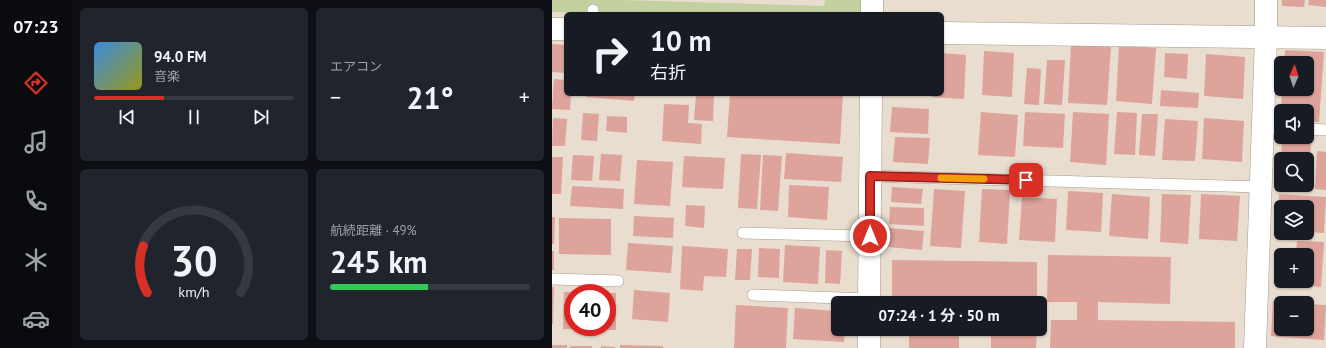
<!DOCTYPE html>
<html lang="ja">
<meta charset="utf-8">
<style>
body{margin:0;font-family:"PT Sans","Noto Sans JP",sans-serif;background:#20242c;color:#f1f3f6;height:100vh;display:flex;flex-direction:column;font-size:15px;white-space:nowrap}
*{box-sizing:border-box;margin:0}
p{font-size:13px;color:#9ea1a6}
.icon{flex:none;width:22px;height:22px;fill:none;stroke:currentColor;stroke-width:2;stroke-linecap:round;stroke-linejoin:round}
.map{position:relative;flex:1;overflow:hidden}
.details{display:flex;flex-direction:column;gap:8px;padding:8px;background:#0d0f14;width:480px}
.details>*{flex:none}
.guide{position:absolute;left:12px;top:12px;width:380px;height:84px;border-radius:6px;box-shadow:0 1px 3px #0004;background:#171b24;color:#f1f3f6;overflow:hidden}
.needle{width:26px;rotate:3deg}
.buttons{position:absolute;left:722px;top:56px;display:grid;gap:8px}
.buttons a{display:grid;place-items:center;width:40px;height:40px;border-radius:6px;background:#171b24;box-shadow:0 1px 3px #0004;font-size:20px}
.speed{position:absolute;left:12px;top:284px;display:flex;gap:8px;font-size:20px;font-weight:700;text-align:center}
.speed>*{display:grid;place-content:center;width:52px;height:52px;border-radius:50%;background:#171b24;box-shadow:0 1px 3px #0004;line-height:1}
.speed .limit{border:6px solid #d22;background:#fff;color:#111}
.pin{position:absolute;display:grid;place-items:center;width:34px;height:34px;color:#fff;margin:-17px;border-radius:8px;box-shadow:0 2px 6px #0006}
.me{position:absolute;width:44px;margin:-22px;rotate:0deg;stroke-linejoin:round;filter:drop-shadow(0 0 3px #0008)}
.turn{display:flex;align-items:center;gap:14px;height:84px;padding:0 20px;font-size:18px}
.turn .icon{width:52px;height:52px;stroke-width:2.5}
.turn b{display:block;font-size:28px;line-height:34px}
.big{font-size:30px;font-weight:700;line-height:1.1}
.details .tile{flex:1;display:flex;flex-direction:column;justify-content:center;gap:6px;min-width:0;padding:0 14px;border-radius:6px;background:#20242c}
.details .dial{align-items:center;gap:0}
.dial svg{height:104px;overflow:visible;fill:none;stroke:#363941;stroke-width:7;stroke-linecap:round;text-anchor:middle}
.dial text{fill:#f1f3f6;stroke:none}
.song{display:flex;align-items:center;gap:12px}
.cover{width:48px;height:48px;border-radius:6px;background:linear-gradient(135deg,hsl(210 70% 55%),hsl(60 70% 35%))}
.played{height:4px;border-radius:2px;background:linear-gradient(90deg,#d93025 35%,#363941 35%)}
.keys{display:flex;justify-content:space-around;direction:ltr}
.heat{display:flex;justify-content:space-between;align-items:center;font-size:22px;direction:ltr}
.charge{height:6px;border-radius:3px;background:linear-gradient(90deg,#34c759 49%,#363941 0)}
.details .tiles{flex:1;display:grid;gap:8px;grid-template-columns:repeat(2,1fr)}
.trip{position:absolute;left:279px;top:296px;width:216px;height:40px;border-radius:6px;background:#171b24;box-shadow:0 1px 3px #0004;font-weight:700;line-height:40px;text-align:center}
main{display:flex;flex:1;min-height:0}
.tabs{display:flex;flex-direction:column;width:72px;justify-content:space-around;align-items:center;background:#090b0e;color:#9ea1a6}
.tabs .icon{width:28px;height:28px}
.tabs .on{color:#d93025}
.tabs b{font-size:18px;color:#f1f3f6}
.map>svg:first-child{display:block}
.green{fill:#c3d0a0}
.building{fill:#dea39b}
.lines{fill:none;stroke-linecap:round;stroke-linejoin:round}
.lane-casing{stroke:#a59b8d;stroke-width:12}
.street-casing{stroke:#a59b8d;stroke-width:23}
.secondary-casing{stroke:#a59b8d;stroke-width:23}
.lane{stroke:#fff;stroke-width:11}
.street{stroke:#fff;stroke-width:22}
.secondary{stroke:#fff;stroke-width:22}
.route-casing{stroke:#8d1f18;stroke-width:10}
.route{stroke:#d93025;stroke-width:7}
.slow{stroke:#f59e0b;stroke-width:7}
</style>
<main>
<nav class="tabs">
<b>07:23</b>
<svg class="icon on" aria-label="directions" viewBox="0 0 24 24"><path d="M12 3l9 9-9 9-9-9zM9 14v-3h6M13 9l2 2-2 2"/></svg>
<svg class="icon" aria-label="music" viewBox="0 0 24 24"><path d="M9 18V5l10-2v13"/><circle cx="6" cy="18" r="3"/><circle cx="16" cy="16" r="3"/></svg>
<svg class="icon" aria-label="phone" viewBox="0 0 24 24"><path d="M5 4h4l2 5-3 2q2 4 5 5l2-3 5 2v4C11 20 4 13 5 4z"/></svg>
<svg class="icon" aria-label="climate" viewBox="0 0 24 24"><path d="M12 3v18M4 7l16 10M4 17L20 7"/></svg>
<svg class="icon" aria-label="car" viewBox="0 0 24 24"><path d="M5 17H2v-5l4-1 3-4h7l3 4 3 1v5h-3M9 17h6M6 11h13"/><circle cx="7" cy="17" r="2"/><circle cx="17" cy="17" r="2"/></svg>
</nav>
<section class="details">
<div class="tiles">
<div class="tile">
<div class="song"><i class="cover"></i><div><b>94.0 FM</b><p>音楽</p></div></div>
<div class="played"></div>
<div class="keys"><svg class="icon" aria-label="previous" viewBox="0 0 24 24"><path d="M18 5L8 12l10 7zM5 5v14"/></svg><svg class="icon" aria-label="pause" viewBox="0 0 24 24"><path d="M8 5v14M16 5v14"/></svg><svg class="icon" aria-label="next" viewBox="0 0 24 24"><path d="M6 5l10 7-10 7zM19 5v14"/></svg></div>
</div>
<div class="tile"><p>エアコン</p>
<div class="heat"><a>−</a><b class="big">21°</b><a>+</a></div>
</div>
<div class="tile dial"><svg viewBox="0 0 100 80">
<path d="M14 69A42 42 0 1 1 86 69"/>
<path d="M14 69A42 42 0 0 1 11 33" stroke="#d93025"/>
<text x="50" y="56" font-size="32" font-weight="700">30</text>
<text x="50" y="72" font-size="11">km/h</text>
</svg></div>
<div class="tile"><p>航続距離 · 49%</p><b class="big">245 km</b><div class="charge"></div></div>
</div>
</section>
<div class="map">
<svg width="774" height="348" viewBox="0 0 774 348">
<rect width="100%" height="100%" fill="#e8ddcf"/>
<!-- green -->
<polygon class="green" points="0,0 69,0 272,6 273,0 310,0 309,14 56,14 0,12"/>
<!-- building -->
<g class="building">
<polygon points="730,0 753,0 752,7 730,6"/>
<polygon points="757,0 774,0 774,7 756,5"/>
<polygon points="0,44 14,45 14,73 0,72"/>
<polygon points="519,45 559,47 555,105 516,103"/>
<polygon points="567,45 604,48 600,104 564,101"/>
<polygon points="733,50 772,52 767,122 755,121 755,111 729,111 730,89 755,89 755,63 732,63"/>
<polygon points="432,51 462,53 460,97 430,95"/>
<polygon points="390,53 414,55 412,99 379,97 379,94 390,94"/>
<polygon points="613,53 636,54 635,79 612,77"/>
<polygon points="654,54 693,57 691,99 652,96"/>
<polygon points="495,60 513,60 510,105 492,104"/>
<polygon points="475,68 489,69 487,105 472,104"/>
<polygon points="2,79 14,80 14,94 19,94 18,110 0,109"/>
<polygon points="609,90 647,93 646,108 608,106"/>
<polygon points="34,94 83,94 82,101 34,97"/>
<polygon points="178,94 291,94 288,144 175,137"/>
<polygon points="144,95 162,96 161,121 142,120"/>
<polygon points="112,104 137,105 136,123 150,124 149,144 110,141"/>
<polygon points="340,107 377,109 376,134 338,132"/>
<polygon points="429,112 466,115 463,157 426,155"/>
<polygon points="473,112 513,114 511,148 471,146"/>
<polygon points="521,112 557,114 554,165 518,162"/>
<polygon points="565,112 585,113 583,155 562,154"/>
<polygon points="31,113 47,114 45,141 29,140"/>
<polygon points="590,114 606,114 603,156 587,155"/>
<polygon points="55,116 75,117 75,133 54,131"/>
<polygon points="1,118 15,119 13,146 0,146"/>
<polygon points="652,118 692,121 690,162 650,159"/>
<polygon points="613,119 646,121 643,161 610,160"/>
<polygon points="343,137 378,138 376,164 341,162"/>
<polygon points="730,141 759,143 758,164 755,164 755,159 729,159"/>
<polygon points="765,151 774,152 774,190 763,189"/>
<polygon points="234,153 291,157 289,182 232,179"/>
<polygon points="49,154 70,155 68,181 47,180"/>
<polygon points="189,154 209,155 205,209 186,208"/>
<polygon points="21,155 42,156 40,181 19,180"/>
<polygon points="211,155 230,156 226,211 208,210"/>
<polygon points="132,156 173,158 171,189 130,187"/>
<polygon points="0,157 11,157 9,194 0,194"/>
<polygon points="85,160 121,162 118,206 82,204"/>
<polygon points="755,169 758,169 757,190 733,189 733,185 755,185"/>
<polygon points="237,185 277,187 275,220 236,217"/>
<polygon points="20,186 72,189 71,209 18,206"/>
<polygon points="340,187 371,189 369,204 339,202"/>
<polygon points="382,189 413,191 409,248 378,246"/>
<polygon points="430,189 458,190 455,244 427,242"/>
<polygon points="516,191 551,193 549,232 514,230"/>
<polygon points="560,194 598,197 596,239 557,236"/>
<polygon points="610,194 639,195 636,244 608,242"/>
<polygon points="649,194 688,196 685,241 647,239"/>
<polygon points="727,194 774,197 772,233 755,232 755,207 729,207 729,230 725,230"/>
<polygon points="470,197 505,199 503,242 467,240"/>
<polygon points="134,205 153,206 152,228 133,226"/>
<polygon points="338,207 372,208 372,226 337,224"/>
<polygon points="82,216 122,218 121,238 81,236"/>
<polygon points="0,217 3,217 2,244 0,244"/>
<polygon points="7,218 59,219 59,255 7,254"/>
<polygon points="337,228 372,231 370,250 336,247"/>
<polygon points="745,241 772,242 769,287 742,285 742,281 755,281 755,255 744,255"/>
<polygon points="76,243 121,246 119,273 74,270"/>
<polygon points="233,245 268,247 266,284 231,282"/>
<polygon points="130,246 176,249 174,277 152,276 151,291 128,289"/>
<polygon points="207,248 228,249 227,278 206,277"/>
<polygon points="185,249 200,249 198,280 183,280"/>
<polygon points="274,250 290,251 288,284 273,283"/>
<rect x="0" y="251" width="2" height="19"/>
<polygon points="496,255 619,257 618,304 546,302 546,320 683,322 683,348 498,348 499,320 525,320 525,302 495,302"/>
<polygon points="340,260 485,262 485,303 340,303"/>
<polygon points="0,287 2,287 1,324 0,324"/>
<polygon points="82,290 118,293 116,322 80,319"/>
<polygon points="12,292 21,292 21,327 55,327 55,293 64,293 64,330 11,329"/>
<polygon points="721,301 729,302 729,329 755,329 755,304 774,305 772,340 719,336"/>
<polygon points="184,305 236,308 234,348 182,348"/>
<polygon points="243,308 286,311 286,329 293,329 292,342 241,339"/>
<rect x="357" y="329" width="50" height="19"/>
<polygon points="439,329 485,329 484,348 439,348"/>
<rect x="0" y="345" width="15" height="3"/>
<polygon points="68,345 111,346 111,348 68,348"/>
<rect x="18" y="346" width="22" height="2"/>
<polygon points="49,346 63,347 63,348 49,348"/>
</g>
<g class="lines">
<defs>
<g id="lane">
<polyline points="41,14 41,10"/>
<polyline points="710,127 729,128"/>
<polyline points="755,129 774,130"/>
<polyline points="318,176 708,187"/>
<polyline points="191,233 318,236"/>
<polyline points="0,279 66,281"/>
<polyline points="201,295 317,299"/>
</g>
<g id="street">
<polyline points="320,14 320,0"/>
<polyline points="0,29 14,29"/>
<polyline points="390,33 774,38"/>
</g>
<g id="secondary">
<polyline points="317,303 319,94"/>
<polyline points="317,348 317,329"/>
<polyline points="703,348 714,37 714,0"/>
</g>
</defs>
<!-- lane casing -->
<use href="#lane" class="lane-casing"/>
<!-- street casing -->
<use href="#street" class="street-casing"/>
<!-- secondary casing -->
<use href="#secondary" class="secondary-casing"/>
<!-- lane -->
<use href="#lane" class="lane"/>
<!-- street -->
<use href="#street" class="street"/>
<!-- secondary -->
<use href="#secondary" class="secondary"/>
</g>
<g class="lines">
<defs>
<polyline id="route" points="318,236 318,176 474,180"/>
</defs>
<!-- route casing -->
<use href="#route" class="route-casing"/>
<!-- route -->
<use href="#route" class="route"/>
<!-- slow -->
<polyline class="slow" points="389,178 432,179"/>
</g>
</svg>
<div class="buttons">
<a><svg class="needle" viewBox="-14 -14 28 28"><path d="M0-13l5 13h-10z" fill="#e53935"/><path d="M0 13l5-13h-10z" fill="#9ea1a6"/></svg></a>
<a><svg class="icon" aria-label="sound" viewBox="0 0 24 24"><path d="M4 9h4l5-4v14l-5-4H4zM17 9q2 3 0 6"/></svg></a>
<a><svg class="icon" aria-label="search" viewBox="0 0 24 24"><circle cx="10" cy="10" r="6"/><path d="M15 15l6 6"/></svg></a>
<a><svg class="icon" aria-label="layers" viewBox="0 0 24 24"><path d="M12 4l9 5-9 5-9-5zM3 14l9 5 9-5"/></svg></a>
<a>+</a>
<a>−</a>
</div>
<div class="speed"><div class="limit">40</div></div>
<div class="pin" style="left:474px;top:180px;background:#d93025"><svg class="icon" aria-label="arrive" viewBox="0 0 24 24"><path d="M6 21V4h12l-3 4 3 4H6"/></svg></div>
<svg class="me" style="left:318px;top:236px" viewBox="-20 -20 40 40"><circle r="17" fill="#d93025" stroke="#fff" stroke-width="3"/><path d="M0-11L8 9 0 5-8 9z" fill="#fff"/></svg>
<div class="trip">07:24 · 1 分 · 50 m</div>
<div class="guide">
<div class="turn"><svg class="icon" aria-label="right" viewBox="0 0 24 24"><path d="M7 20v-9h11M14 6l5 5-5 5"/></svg><div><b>10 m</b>右折</div></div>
</div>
</div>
</main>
